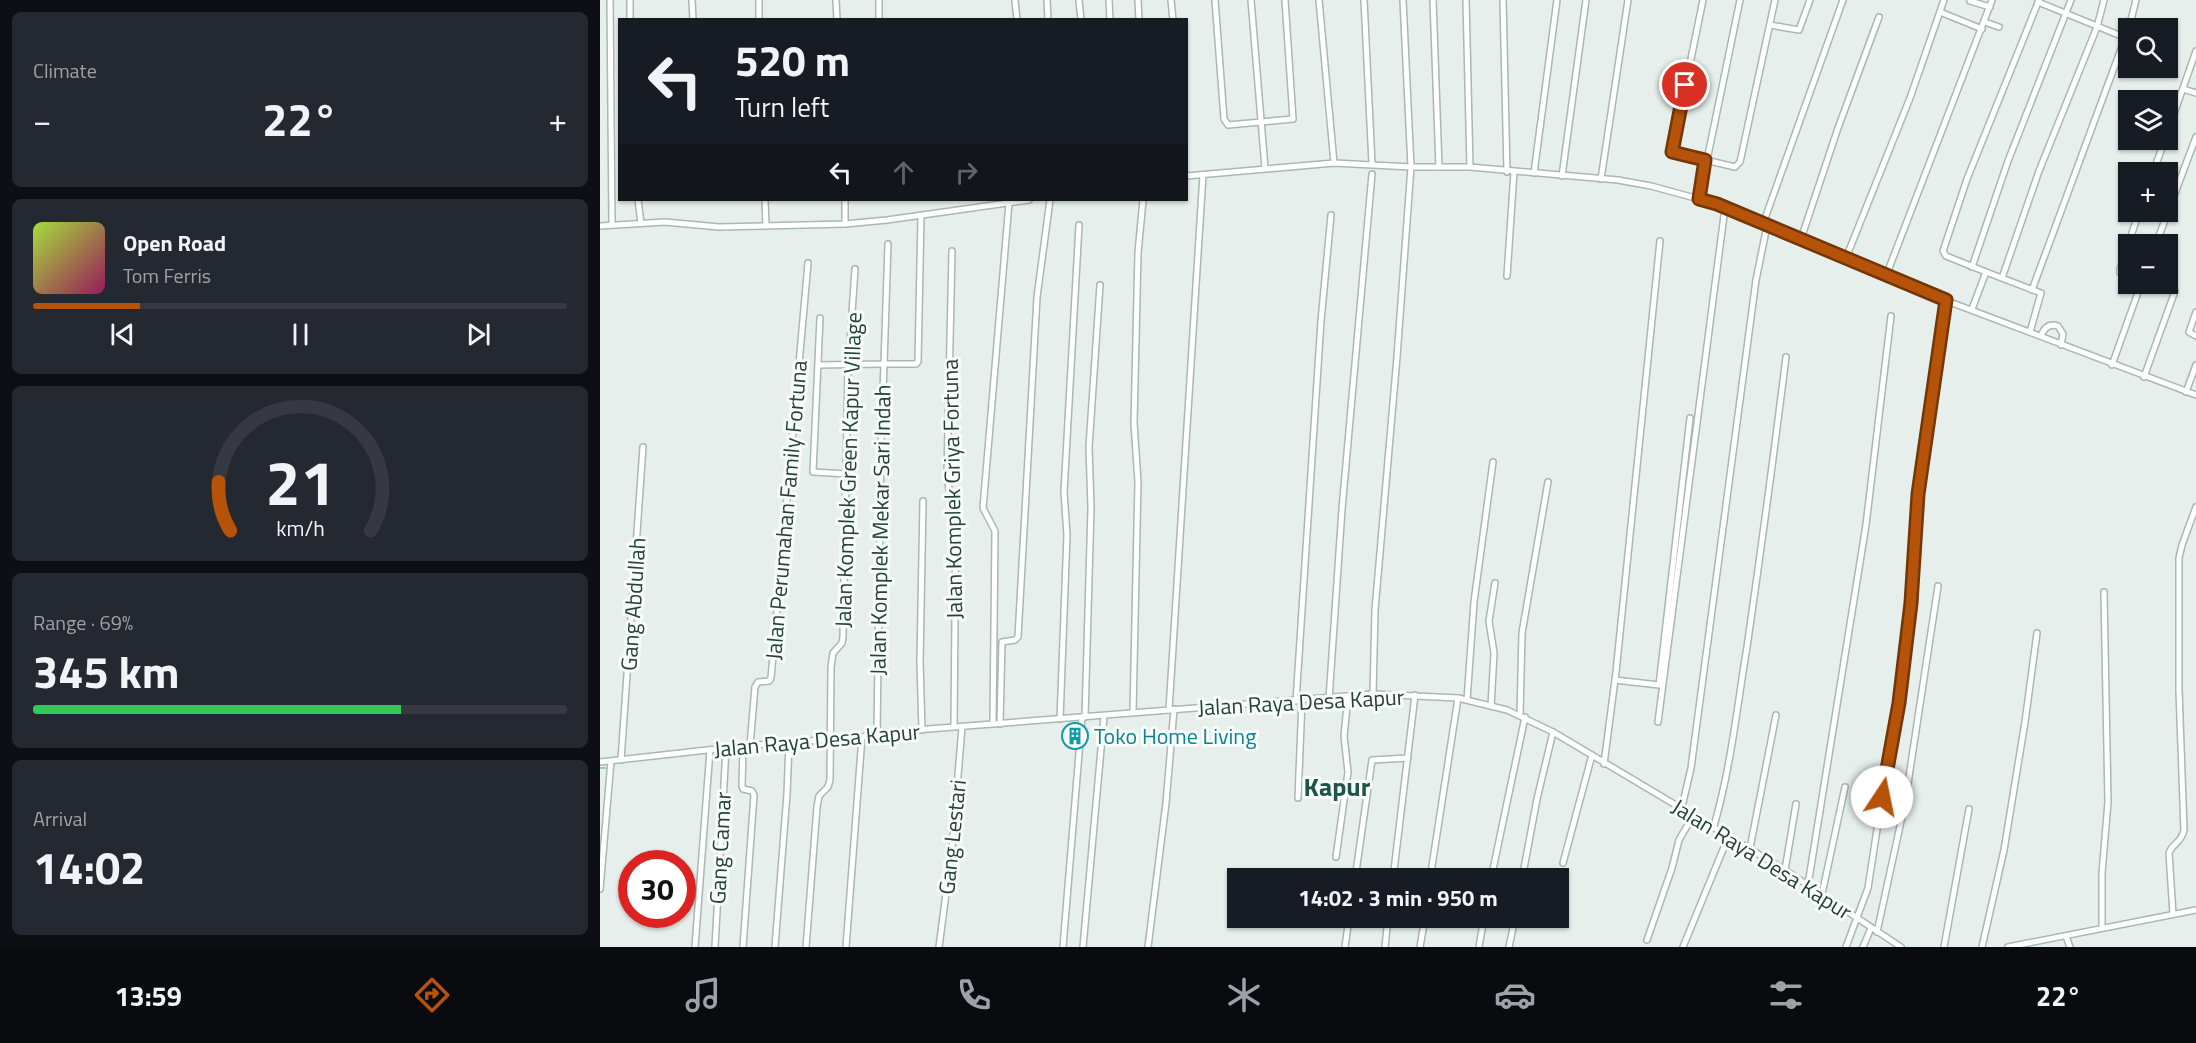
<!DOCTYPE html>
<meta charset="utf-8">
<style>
body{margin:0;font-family:"Titillium Web",sans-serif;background:#242831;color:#f1f3f6;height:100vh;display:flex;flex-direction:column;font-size:22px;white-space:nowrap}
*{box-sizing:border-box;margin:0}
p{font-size:20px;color:#9ea1a6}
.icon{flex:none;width:33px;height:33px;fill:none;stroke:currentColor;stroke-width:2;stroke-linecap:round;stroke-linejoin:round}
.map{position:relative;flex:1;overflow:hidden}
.side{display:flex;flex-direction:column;gap:12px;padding:12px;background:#0d0f14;width:600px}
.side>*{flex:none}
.hud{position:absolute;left:18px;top:18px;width:570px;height:183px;border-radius:0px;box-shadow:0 2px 4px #0004;background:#171b24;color:#f1f3f6;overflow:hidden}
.buttons{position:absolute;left:1518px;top:18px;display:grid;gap:12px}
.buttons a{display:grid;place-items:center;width:60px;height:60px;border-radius:0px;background:#171b24;box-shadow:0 2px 4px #0004;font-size:30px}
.speed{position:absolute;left:18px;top:850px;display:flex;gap:12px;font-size:30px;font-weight:700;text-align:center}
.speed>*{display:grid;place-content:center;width:78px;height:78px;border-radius:50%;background:#171b24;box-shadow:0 2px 4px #0004;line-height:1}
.speed .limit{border:9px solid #d22;background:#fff;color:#111}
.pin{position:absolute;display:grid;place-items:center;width:51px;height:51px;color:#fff;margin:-26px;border:3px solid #fff;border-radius:50%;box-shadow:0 2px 6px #0007}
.me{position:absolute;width:66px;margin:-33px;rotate:11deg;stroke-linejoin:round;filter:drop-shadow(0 0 4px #0008)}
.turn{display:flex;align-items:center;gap:21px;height:126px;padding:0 18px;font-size:27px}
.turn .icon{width:78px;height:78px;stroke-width:2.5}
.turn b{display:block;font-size:42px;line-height:51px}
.lanes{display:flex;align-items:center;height:57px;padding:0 18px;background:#0003;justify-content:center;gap:30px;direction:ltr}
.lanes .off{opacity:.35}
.big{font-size:45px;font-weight:700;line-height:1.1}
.side .card{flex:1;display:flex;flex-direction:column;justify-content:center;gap:9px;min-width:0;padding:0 21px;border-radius:9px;background:#242831}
.side .dial{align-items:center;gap:0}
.dial svg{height:156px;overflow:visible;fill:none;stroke:#363941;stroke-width:7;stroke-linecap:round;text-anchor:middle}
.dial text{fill:#f1f3f6;stroke:none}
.song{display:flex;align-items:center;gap:18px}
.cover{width:72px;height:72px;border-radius:9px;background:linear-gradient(135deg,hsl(80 70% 55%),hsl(330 70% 35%))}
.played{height:6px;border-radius:3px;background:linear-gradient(90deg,#b45309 20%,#363941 20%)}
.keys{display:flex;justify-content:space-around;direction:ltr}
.heat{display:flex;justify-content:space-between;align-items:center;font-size:33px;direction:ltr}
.charge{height:9px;border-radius:4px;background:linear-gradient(90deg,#34c759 69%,#363941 0)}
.trip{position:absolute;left:627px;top:868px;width:342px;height:60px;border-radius:0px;background:#171b24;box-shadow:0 2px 4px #0004;font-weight:700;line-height:60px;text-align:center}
.tabs{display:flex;height:96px;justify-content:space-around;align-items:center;background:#090b0e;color:#9ea1a6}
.tabs .icon{width:42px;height:42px}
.tabs .active{color:#b45309}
.tabs b{font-size:27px;color:#f1f3f6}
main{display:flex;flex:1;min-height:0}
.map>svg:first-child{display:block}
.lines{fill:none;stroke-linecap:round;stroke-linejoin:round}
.stream{stroke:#8ec9d4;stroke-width:2}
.minor-casing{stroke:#a8b8b2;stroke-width:8}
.minor{stroke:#fff;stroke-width:5}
.route-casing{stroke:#753606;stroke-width:15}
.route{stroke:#b45309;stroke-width:10}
.labels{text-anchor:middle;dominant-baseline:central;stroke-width:6;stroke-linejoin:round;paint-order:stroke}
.street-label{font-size:22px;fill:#24423a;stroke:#f7fbf9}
.culture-label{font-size:22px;fill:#0d838f;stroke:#f7fbf9;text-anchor:start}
.quarter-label{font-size:26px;font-weight:bold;fill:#1f5548;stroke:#f7fbf9}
</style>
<main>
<section class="side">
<div class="card"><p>Climate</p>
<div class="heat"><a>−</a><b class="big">22°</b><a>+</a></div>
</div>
<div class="card">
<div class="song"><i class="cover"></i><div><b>Open Road</b><p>Tom Ferris</p></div></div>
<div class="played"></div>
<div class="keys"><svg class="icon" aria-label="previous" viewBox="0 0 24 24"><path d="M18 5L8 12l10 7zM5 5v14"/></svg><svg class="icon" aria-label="pause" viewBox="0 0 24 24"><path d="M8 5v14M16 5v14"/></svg><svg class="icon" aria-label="next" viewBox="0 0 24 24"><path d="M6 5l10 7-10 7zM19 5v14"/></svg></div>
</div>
<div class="card dial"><svg viewBox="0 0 100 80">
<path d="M14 69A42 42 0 1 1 86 69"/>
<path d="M14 69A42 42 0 0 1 8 44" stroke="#b45309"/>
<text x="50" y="56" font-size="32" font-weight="700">21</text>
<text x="50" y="72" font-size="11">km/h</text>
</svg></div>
<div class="card"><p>Range · 69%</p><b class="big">345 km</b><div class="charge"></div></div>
<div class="card"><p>Arrival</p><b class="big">14:02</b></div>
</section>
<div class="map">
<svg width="1596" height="947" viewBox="0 0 1596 947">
<rect width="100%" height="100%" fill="#e6efeb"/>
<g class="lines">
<!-- stream -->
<polyline class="stream" points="0,768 5,768"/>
<defs>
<g id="minor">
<polyline points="10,0 12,225"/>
<polyline points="30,0 30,20"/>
<polyline points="92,0 93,20"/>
<polyline points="159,0 159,20"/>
<polyline points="236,0 237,20"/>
<polyline points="279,0 279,20"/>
<polyline points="415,0 417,20"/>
<polyline points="447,0 448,20"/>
<polyline points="479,0 481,20"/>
<polyline points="509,0 510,20"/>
<polyline points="538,0 539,20"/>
<polyline points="571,0 573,20"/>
<polyline points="615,0 624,119 628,125 693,119 685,0"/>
<polyline points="651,0 665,168"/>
<polyline points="719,0 734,163"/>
<polyline points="764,0 772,164"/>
<polyline points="833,0 839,167"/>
<polyline points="866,0 870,167"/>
<polyline points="903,0 907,172"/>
<polyline points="1103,0 1072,152 1135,167 1140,162 1175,0"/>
<polyline points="1370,1 1390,7"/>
<polyline points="1438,2 1526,38"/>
<polyline points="1340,12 1382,29"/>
<polyline points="1385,22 1399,27"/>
<polyline points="1170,25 1199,30 1210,0"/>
<polyline points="1529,28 1536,0"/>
<polyline points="1583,89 1596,93"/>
<polyline points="1568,131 1596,51"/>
<polyline points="1553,172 1565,140"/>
<polyline points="934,173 957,0"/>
<polyline points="586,176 734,163 811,167 870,167 1018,180 1051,186 1117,204 1318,290 1596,395"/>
<polyline points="962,176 986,0"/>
<polyline points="1001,179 1028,0"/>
<polyline points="1099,199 1140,0"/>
<polyline points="38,200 41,223"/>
<polyline points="165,200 166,226"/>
<polyline points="245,200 245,224"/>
<polyline points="1163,224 1243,0"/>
<polyline points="0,226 65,222 119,227 245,224 287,220 429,200"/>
<polyline points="1201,239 1238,128 1279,17"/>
<polyline points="1556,244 1596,137"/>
<polyline points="352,251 347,475 349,489 356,504 354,727"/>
<polyline points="1246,258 1310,98 1344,0"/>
<polyline points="1372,267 1408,161 1471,0"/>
<polyline points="1386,272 1346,256 1343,251 1367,179 1439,0"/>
<polyline points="907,276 914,172"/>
<polyline points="1286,276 1392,0"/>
<polyline points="1528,276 1520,273 1520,269 1539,212"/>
<polyline points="1402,278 1439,171 1497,27 1504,0"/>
<polyline points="1432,290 1528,30"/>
<polyline points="1372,309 1386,272 1441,293 1430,332"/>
<polyline points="1596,312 1589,332 1596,336"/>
<polyline points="220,318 213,472 247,474"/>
<path d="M1441,336C1444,328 1449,323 1458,326L1463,334L1461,345"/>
<polyline points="218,365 284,364 288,244"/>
<polyline points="1512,365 1541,284"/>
<polyline points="1544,377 1575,291"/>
<polyline points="1586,392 1596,365"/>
<polyline points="1015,680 1059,685 1090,418"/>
<polyline points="773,694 775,610 797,357 811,167 803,0"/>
<polyline points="729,699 742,509 772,174"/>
<polyline points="867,700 874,602 893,462"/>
<polyline points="696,701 721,321 731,215"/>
<polyline points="891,706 894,653 889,621 895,583"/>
<polyline points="569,710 603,175"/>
<polyline points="533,712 538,482 534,423 538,253 543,200"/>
<polyline points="920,715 922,633 948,482"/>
<polyline points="485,717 491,508 489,447 500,285"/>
<polyline points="460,719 467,535 464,492 479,225"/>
<polyline points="1058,722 1125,208"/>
<polyline points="393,724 395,531 383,508 409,203"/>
<polyline points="400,724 402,642 415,640 418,637 437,297 450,200"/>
<polyline points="322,730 320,662 323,501"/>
<polyline points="277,733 281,445 284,364 316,364 318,362 321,216"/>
<polyline points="150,745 155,687 158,682 169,681 171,678 208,263"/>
<polyline points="21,760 43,447"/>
<polyline points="0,762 143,746 262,737 277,733 773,694 858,698 907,710 953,732 1185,870 1301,947"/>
<polyline points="1004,764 1016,672 1060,241"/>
<polyline points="698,798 702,700"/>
<polyline points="1082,807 1091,768 1156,280 1167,226"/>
<path d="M1114,826C1131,767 1137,707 1147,647C1161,550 1174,454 1186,357"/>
<polyline points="1150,848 1176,715"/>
<polyline points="736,857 748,772 744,736 748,696"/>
<polyline points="963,863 992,755"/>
<polyline points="1185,870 1196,804"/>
<polyline points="755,879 772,760 808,758"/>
<polyline points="793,879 815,695"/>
<polyline points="830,879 858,698"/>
<polyline points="891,879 925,717"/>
<polyline points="922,879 937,799 953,732"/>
<polyline points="1208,885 1266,525 1291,316"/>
<polyline points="0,889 11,761"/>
<polyline points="1222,894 1245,787"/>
<path d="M1573,914L1569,853C1573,842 1581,844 1584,830L1579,690V558L1582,545L1596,507"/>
<polyline points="1502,928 1502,873 1508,802 1504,592"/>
<polyline points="1277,932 1305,803 1338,586"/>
<polyline points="1466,936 1470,947"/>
<polyline points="1047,940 1072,868 1079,840 1094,814"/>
<polyline points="95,947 110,750"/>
<polyline points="115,947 126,748"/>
<polyline points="143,947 154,795 152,791 143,789 142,786 143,746"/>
<polyline points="175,947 187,794 189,743"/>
<polyline points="206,947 217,807 219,796 228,787 230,780 231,667 233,653 242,643 243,637 248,371 255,269"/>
<polyline points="246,947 262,737"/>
<polyline points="339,947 352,848 362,727"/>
<polyline points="463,947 482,717"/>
<polyline points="483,947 504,716"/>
<polyline points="548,947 566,803 574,709"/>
<polyline points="745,947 749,918"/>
<polyline points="785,947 788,918"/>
<polyline points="820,947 825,918"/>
<polyline points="879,947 884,918"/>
<polyline points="909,947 915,918"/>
<polyline points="1083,947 1129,835"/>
<polyline points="1246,947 1268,888 1282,797 1296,722 1311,603 1318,494 1346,300"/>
<polyline points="1263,947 1271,928"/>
<polyline points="1344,947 1369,809"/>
<polyline points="1382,947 1404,850 1425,722 1437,633"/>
<polyline points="1408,947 1596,910"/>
</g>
</defs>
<!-- minor casing -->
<use href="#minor" class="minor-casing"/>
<!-- minor -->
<use href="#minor" class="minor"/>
</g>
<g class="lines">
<defs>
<polyline id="route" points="1085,85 1072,152 1105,160 1099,199 1117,204 1346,300 1318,494 1311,603 1299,703 1282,797"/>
</defs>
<!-- route casing -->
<use href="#route" class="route-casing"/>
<!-- route -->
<use href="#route" class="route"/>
</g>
<!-- icons -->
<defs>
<symbol id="building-ring" viewBox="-11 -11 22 22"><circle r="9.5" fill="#f7fbf9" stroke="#0f9aa8" stroke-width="1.5"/><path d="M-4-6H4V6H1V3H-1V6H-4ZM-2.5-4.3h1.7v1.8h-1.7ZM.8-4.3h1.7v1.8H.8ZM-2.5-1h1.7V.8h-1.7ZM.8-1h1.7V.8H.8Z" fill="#0f9aa8"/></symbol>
</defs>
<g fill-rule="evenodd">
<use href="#building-ring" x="460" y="721" width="30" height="30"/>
</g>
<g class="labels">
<!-- street labels -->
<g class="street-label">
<text transform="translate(248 470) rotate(-88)">Jalan Komplek Green Kapur Village</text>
<text transform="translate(352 489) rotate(-91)">Jalan Komplek Griya Fortuna</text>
<text transform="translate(186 510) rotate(-85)">Jalan Perumahan Family Fortuna</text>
<text transform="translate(280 530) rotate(-89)">Jalan Komplek Mekar Sari Indah</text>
<text transform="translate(33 604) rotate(-86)">Gang Abdullah</text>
<text transform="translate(701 702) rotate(-3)">Jalan Raya Desa Kapur</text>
<text transform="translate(217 740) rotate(-5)">Jalan Raya Desa Kapur</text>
<text transform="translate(352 837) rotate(-84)">Gang Lestari</text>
<text transform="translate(120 848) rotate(-87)">Gang Camar</text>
<text transform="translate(1162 859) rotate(32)">Jalan Raya Desa Kapur</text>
</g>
<!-- culture labels -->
<g class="culture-label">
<text x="494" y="736">Toko Home Living</text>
</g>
<!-- quarter labels -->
<g class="quarter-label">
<text x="737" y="786">Kapur</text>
</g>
</g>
</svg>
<div class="buttons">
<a><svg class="icon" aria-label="search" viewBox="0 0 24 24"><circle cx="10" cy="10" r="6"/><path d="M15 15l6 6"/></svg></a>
<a><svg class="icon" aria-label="layers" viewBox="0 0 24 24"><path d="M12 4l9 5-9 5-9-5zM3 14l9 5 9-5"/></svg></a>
<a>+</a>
<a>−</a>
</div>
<div class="speed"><div class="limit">30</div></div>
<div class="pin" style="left:1085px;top:85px;background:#d93025"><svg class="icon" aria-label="arrive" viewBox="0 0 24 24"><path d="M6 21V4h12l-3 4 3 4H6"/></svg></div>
<svg class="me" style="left:1282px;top:797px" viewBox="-20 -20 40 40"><circle r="19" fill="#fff"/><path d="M0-13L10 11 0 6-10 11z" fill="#b45309"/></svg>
<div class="trip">14:02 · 3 min · 950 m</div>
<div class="hud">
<div class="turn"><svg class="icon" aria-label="left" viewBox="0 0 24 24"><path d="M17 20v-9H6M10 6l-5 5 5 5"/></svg><div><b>520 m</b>Turn left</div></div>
<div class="lanes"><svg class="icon" aria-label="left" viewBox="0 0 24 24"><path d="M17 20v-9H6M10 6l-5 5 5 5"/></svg><svg class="icon off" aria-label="ahead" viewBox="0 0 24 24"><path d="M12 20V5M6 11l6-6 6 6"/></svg><svg class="icon off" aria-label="right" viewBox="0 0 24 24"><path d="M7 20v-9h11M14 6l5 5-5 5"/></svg></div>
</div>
</div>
</main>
<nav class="tabs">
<b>13:59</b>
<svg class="icon active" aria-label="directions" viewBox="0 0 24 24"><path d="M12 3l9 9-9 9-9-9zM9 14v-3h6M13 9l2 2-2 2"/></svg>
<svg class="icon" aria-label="music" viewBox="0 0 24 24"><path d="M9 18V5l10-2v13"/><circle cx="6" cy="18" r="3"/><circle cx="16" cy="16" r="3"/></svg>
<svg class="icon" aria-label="phone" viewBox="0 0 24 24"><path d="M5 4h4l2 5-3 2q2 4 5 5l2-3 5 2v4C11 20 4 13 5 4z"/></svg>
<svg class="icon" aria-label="climate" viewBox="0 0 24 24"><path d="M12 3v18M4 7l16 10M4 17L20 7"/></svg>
<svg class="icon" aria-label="car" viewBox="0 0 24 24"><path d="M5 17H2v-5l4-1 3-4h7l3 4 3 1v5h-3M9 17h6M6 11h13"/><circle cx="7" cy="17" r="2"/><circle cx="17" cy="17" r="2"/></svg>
<svg class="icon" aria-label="filters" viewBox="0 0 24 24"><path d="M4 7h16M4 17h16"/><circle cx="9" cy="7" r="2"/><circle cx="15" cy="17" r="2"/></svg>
<b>22°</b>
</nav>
